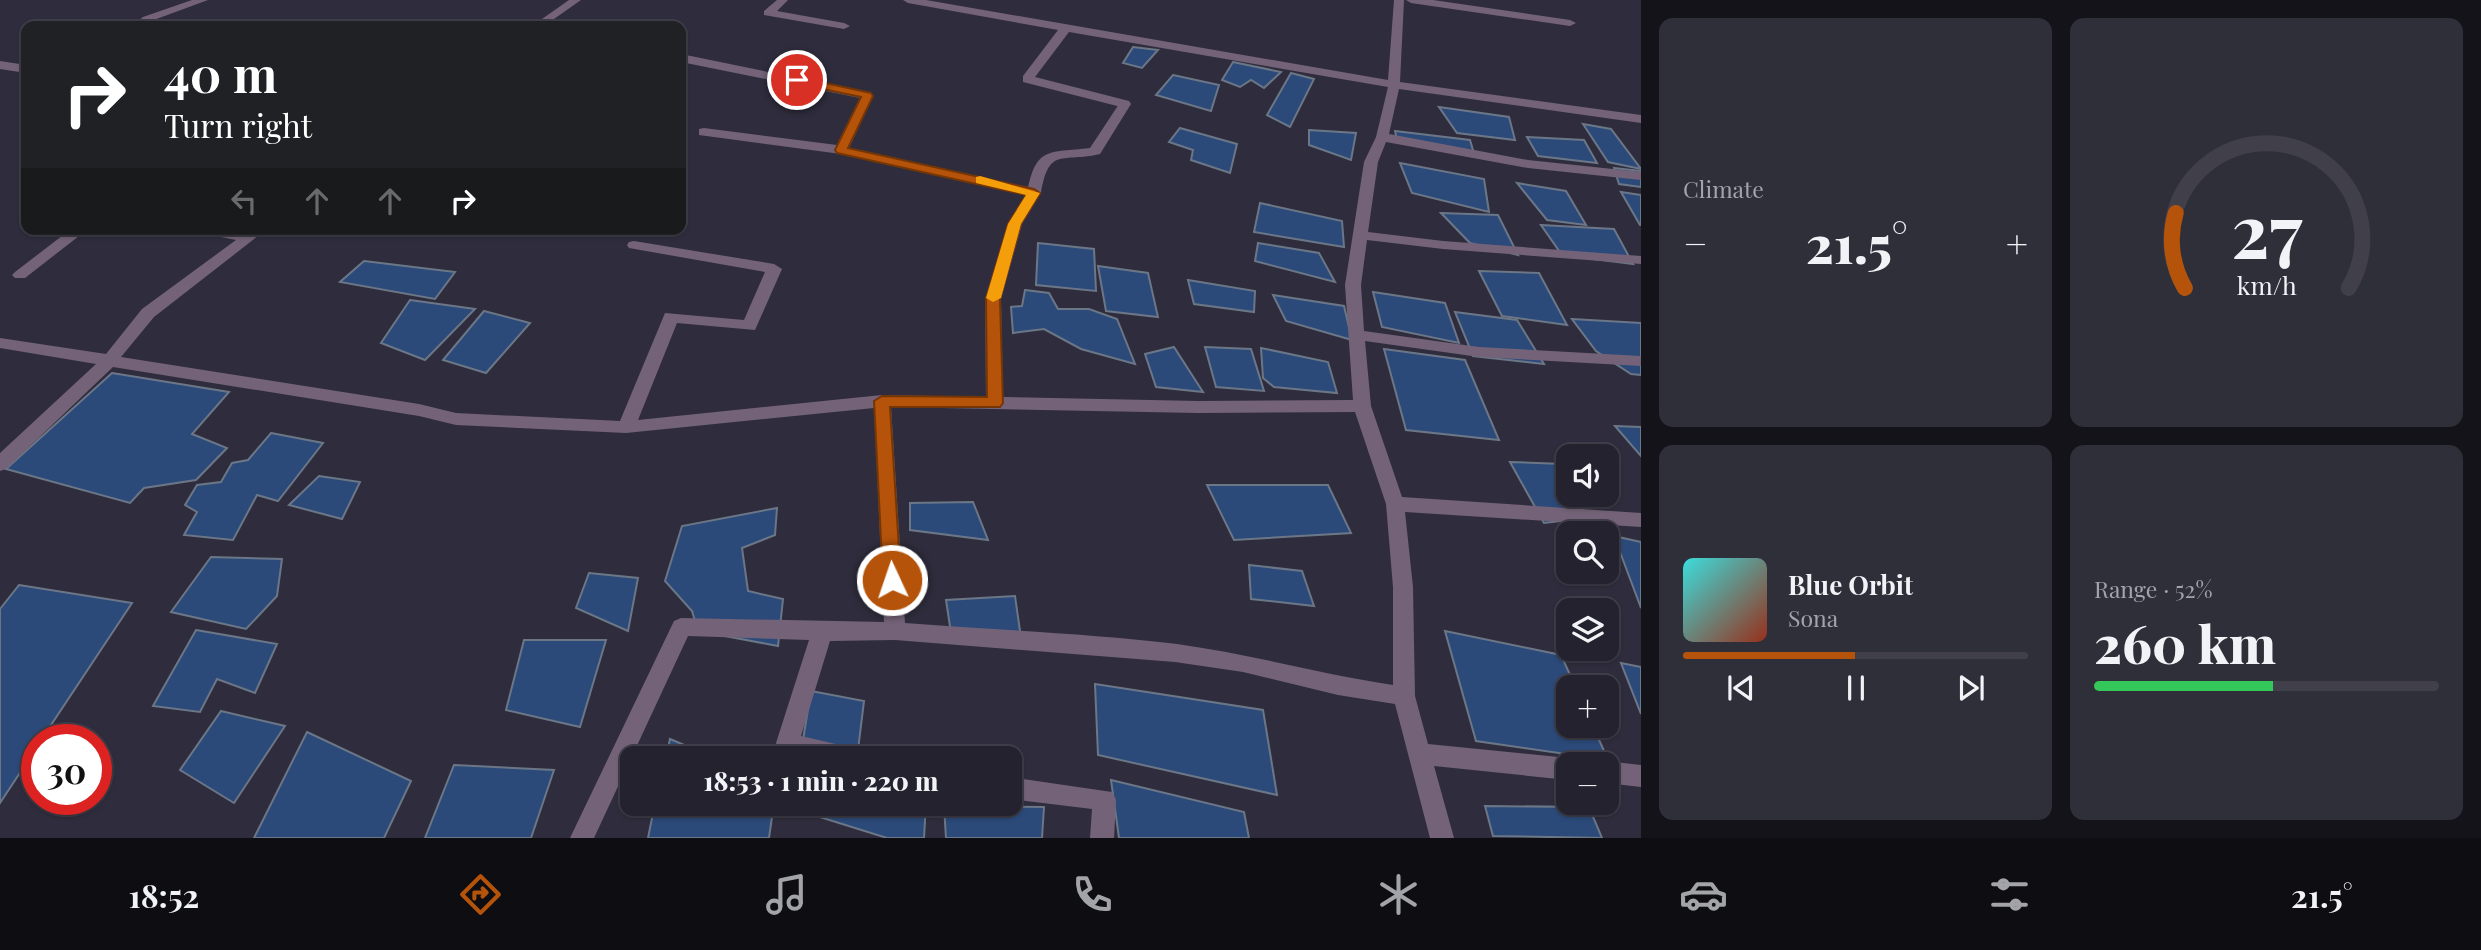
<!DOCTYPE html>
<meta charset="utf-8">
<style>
body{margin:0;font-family:"Playfair Display",serif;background:#2f2f3a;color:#f1f3f6;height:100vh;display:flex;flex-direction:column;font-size:26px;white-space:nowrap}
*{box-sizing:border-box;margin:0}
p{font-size:23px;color:#a3a4aa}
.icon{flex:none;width:38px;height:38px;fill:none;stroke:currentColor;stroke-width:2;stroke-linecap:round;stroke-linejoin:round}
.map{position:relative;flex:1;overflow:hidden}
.details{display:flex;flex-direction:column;gap:18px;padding:18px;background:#131319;width:840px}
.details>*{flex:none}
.hud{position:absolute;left:21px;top:21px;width:665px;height:214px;border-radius:14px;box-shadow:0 2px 5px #0004,0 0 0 2px #403f4a;background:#202124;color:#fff;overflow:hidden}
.tools{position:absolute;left:1556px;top:444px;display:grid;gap:14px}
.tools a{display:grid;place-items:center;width:63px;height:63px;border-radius:14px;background:#23222e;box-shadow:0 2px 5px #0004,0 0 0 2px #403f4a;font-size:35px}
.speed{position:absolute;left:21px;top:724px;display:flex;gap:14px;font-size:35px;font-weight:700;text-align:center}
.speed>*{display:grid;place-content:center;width:91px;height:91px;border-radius:50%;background:#23222e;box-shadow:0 2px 5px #0004,0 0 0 2px #403f4a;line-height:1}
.speed .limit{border:10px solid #d22;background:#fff;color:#111}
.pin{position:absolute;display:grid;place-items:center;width:60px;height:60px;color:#fff;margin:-30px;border:4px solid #fff;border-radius:50%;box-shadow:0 2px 7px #0007}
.me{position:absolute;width:77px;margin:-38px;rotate:357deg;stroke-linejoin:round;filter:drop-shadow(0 0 5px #0008)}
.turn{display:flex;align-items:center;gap:24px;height:147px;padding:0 28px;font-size:32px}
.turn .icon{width:91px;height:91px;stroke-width:2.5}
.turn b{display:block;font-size:49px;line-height:60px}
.lanes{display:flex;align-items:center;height:66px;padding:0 28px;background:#0003;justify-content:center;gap:35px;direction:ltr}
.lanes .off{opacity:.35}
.big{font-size:52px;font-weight:800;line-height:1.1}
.details .widget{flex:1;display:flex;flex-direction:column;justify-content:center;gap:10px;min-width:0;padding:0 24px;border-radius:14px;background:#2f2f3a}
.details .dial{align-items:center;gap:0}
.dial svg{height:182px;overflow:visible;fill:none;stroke:#403f4a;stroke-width:7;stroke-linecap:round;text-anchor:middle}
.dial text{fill:#f1f3f6;stroke:none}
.song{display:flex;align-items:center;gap:21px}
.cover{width:84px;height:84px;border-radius:10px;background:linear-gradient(135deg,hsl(180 70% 55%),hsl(10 70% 35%))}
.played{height:7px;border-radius:4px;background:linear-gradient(90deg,#b45309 50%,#403f4a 50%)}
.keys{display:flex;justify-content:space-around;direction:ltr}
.heat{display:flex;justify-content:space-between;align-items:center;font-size:38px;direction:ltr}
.charge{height:10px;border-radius:5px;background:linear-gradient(90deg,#34c759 52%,#403f4a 0)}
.details .tiles{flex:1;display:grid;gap:18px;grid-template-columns:repeat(2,1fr)}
.trip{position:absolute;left:620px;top:746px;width:402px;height:70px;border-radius:14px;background:#23222e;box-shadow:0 2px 5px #0004,0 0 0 2px #403f4a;font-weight:800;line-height:70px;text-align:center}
.tab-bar{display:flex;height:112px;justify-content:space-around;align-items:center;background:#0e0e12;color:#a3a4aa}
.tab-bar .icon{width:49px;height:49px}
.tab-bar .current{color:#b45309}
.tab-bar b{font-size:32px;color:#f1f3f6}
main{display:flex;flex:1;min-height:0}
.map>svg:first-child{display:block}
.building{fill:#2b4a79;stroke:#6b7687;stroke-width:2}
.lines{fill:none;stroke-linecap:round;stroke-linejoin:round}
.lane{fill:#746378;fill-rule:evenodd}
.street{fill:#746378;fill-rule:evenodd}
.route{fill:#b45309;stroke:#753606;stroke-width:2}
.slow{fill:#f59e0b}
</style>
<main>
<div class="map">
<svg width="1641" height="838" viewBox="0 0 1641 838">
<rect width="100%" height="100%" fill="#2f2d3d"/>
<!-- building -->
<g class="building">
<polygon points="1133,47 1158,50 1142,68 1123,63"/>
<polygon points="1233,62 1281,72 1264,88 1251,80 1240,87 1222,80"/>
<polygon points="1291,73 1314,79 1290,127 1267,115"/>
<polygon points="1173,75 1219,85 1211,111 1156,95"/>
<polygon points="1439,107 1509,117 1515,140 1457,133"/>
<polygon points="1583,124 1611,129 1641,169 1608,162"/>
<polygon points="1180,128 1237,144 1230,173 1191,160 1193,150 1169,142"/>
<polygon points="1309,130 1356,133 1351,160 1309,145"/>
<polygon points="1395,131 1470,140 1475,157 1397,141"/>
<polygon points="1527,137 1584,140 1597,163 1538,156"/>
<polygon points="1400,163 1484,179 1489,212 1412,193"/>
<polygon points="1614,168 1641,171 1641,187 1619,184"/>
<polygon points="1517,183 1566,191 1586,225 1547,220"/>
<polygon points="1621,192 1641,195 1641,225 1640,225"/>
<polygon points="1260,203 1342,221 1344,247 1254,232"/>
<polygon points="1441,213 1498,215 1518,255 1470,243"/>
<polygon points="1541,225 1614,229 1633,264 1562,255"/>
<polygon points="1038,243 1094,249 1096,291 1036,285"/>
<polygon points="1258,243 1319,253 1335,282 1255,261"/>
<polygon points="364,261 455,272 435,299 340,282"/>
<polygon points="1098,266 1148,273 1158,317 1106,311"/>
<polygon points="1479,271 1539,273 1567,325 1502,316"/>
<polygon points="1188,280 1255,291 1254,312 1194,304"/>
<polygon points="1025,290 1049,293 1058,309 1089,309 1117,319 1135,364 1081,349 1044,329 1013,333 1011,307 1022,306"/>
<polygon points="1373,292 1445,303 1459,343 1382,327"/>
<polygon points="1273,295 1344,306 1352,340 1286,321"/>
<polygon points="410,300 475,309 425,360 381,343"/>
<polygon points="484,311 530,323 486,373 443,360"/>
<polygon points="1455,312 1517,320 1544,364 1473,356"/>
<polygon points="1572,319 1641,323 1641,375 1631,374 1596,351"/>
<polygon points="1174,347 1203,392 1156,387 1145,354"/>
<polygon points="1205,347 1251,349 1264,391 1216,387"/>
<polygon points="1261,348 1328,362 1337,393 1274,387 1263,378"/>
<polygon points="1384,349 1465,360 1499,440 1406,430"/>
<polygon points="112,373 229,392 192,434 227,448 196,480 144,488 130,503 6,469"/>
<polygon points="1615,426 1641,427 1641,456"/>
<polygon points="271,433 323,443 278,501 257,495 233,540 184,535 197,512 185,505 197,485 221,482 232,463 248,460"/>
<polygon points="1510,462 1563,464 1568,475 1568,495 1577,495 1587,518 1544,523"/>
<polygon points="319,476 360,482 342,519 289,505"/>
<polygon points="1207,485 1328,485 1351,533 1234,540"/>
<polygon points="973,502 988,540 910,530 910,503"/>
<polygon points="777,508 775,535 742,548 748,591 783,599 778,646 698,631 692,611 665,581 682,526"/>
<polygon points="1614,536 1641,542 1641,608"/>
<polygon points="211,557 282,559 277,596 246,629 171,612"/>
<polygon points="1249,565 1302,571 1314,606 1251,599"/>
<polygon points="589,573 638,578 628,631 576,608"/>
<polygon points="19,585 132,603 41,740 37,740 37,747 0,803 0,609"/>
<polygon points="1015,596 1021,638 951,633 946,600"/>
<polygon points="196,630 277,644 255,693 217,679 200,712 153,706"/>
<polygon points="1445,631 1561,655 1576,688 1568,688 1568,726 1593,726 1608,760 1476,741"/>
<polygon points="524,640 606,640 580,727 506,710"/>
<polygon points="1621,663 1641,667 1641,714"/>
<polygon points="1095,684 1263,710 1277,795 1098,755"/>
<polygon points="811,691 864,701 857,758 800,758"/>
<polygon points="221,711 285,726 234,803 180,770"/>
<polygon points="307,732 411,781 384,838 254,838"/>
<polygon points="670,739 715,758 666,758"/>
<polygon points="454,765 554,770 531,838 425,838"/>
<polygon points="1111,780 1244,812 1249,838 1119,838"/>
<polygon points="655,803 774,803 769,838 648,838"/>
<polygon points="792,803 926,803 924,838 887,838 791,808"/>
<polygon points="944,806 1044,807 1042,838 946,838"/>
<polygon points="1485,806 1589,807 1602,838 1493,836"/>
</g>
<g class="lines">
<!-- lane -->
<path class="lane" d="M1125,100L1131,104L1100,154C1062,163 1049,146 1041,193L1034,197L1029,196L1027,193C1036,146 1048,153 1090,148L1121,101Z"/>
<!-- street -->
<g class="street">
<polygon points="192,0 208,0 151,21 145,26 132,26 143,17"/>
<polygon points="569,0 581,0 544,26 532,26"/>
<polygon points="777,0 788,0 777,11 844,23 850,26 844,29 764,15 764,11"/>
<path d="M903,0H926L1388,80L1394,0H1404L1400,82L1641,115V123L1399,89L1389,134L1528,160L1641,172V180L1528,168L1386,142L1378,162L1368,232L1443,241L1641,256V264L1443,249L1367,240L1361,285L1364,331L1479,347L1641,356V366L1479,357L1365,341L1371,406L1402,497L1641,513V527L1405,512L1413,587L1415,696L1428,744L1568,758L1578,765H1568V780L1434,766L1454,838H1430L1395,704L1338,695L1243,672L1175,662L895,640L830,641L801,736L853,748L861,751L864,758H807L779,750L776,743L809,640L688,636L594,838H570L674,621L681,618L884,622L874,408L626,433L456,425L419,416L113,367L6,469L0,471V453L96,364L0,348V338L106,354L142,309L236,240L196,232L194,229H225L245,233L250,229H267L154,317L121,357L419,404L456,413L620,421L665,313L744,320L765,272L629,248L627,245L629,242L634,241L774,264L782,269L755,330L677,323L638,420L882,395L986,397L985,299L1008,224L1026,195L841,154L699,135V129L704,128L837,145L860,98L681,62V54L871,93L873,96L849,148L1039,190L1041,193L1022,224L1001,299L1003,397L1198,401L1353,400L1345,285L1364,162L1376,137L1388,87L1069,32L1035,77L1129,101L1131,104L1125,108L1023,82V76L1058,30L908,3ZM891,407L1198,413L1355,412L1386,504L1393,587V685C1320,674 1250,654 1177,644C1087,633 995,630 905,623Z"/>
<polygon points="1406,0 1433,0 1570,20 1576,23 1570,26 1411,3"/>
<polygon points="0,61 26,65 26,73 0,69"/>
<polygon points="71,229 88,229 25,278 15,278 12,275 15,272"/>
<polygon points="1606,761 1641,765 1641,787 1606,783 1606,765 1598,765"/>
<polygon points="1010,777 1112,792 1116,800 1114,838 1090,838 1092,809 1010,799"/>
</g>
</g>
<!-- route -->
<polygon class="route" points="797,77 871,93 873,96 848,148 1034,189 1040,193 1021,224 1000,299 1003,403 1000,407 890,407 901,580 898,585 892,587 885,585 883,580 874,401 882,396 987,397 986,299 1008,224 1026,195 837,153 835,150 861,97 793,83 793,78"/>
<!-- slow -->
<polygon class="slow" points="980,176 1040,193 1021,224 1001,298 993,302 986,298 1008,224 1026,195 976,183 976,177"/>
</svg>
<div class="tools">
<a><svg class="icon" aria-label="sound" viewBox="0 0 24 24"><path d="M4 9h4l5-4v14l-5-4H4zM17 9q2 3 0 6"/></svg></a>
<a><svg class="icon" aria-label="search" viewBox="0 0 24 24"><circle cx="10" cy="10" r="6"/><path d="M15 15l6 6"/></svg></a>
<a><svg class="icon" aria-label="layers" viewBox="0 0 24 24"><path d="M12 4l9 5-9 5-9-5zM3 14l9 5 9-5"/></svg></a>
<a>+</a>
<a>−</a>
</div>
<div class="speed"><div class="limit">30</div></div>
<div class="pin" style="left:797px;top:80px;background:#d93025"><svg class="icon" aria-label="arrive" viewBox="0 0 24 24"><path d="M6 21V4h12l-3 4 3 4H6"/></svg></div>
<svg class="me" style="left:892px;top:580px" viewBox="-20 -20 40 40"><circle r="17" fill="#b45309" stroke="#fff" stroke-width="3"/><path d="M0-11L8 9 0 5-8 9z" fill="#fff"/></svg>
<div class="trip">18:53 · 1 min · 220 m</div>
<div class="hud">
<div class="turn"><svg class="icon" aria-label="right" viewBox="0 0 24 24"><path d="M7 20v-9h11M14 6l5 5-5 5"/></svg><div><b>40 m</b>Turn right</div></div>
<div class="lanes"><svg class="icon off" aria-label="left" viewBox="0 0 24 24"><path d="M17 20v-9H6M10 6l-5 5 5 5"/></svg><svg class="icon off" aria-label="ahead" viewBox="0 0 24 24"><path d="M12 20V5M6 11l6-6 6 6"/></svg><svg class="icon off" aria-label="ahead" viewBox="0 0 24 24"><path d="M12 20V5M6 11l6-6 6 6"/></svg><svg class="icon" aria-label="right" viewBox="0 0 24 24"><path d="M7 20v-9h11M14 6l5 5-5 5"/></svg></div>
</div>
</div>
<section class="details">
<div class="tiles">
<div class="widget"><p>Climate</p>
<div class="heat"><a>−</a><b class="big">21.5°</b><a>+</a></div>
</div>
<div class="widget dial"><svg viewBox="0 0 100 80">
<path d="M14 69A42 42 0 1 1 86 69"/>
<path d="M14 69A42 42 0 0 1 10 36" stroke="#b45309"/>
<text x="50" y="56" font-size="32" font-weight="700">27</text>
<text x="50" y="72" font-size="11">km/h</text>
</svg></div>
<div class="widget">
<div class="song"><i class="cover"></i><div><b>Blue Orbit</b><p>Sona</p></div></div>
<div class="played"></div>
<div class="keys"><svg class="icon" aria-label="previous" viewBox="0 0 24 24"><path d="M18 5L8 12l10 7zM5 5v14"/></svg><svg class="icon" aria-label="pause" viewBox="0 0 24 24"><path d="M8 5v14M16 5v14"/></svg><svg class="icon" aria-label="next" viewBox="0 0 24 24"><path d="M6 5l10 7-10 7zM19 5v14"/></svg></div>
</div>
<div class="widget"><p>Range · 52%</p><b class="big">260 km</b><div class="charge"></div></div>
</div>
</section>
</main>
<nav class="tab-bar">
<b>18:52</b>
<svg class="icon current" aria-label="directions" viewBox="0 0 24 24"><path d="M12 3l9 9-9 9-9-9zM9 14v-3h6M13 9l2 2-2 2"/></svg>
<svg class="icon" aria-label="music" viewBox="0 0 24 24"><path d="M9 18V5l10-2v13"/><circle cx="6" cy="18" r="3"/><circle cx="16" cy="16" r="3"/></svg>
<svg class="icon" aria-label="phone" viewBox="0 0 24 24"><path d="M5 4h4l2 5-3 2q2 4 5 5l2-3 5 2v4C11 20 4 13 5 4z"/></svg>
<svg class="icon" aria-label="climate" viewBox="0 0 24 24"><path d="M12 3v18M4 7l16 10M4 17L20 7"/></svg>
<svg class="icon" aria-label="car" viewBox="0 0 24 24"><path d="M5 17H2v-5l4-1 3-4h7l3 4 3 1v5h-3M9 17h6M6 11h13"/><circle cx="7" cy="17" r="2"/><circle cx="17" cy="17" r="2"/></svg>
<svg class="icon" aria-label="filters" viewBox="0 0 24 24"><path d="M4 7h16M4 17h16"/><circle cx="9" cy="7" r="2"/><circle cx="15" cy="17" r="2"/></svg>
<b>21.5°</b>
</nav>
